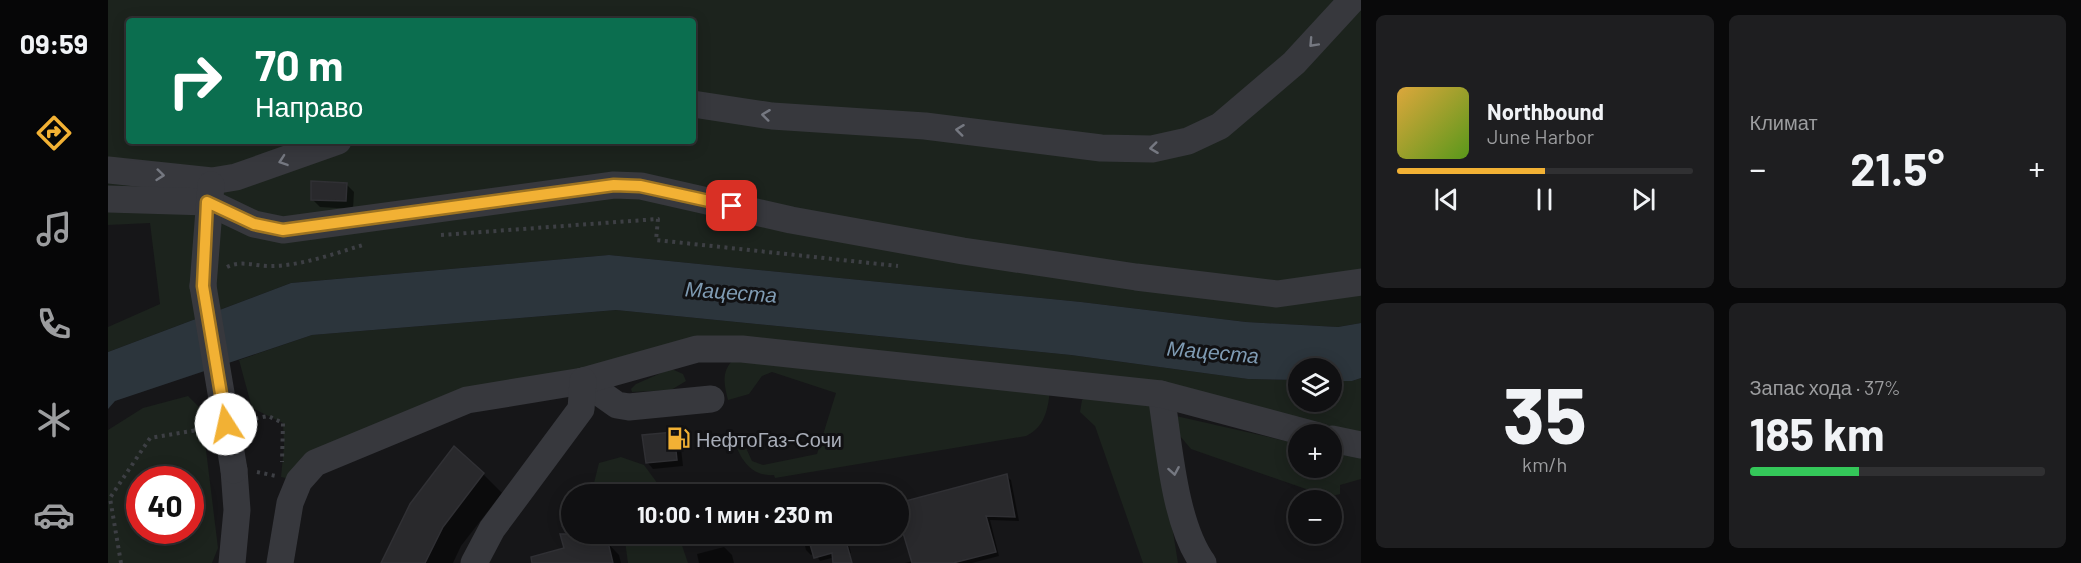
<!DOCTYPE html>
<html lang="ru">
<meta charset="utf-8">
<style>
body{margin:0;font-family:Barlow,sans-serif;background:#1e1e20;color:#f1f3f6;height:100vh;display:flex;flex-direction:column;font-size:22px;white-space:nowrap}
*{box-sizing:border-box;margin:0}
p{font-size:20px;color:#9c9d9f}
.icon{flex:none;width:33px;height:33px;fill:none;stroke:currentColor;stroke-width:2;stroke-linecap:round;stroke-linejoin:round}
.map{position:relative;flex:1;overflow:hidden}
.panel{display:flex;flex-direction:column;gap:15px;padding:15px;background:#09090a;width:720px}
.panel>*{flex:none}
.hud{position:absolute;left:18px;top:18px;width:570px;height:126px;border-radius:6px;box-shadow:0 3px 15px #0003,0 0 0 2px #303032;background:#0b6e4f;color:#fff;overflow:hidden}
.controls{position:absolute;left:1180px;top:358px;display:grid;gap:12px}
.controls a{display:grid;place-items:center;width:54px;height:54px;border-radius:50%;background:#101012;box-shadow:0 3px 15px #0003,0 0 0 2px #303032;font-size:30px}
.speed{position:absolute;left:18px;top:466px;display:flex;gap:12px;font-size:30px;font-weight:700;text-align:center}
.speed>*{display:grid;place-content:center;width:78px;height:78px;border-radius:50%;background:#101012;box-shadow:0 3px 15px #0003,0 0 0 2px #303032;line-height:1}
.speed .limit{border:9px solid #d22;background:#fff;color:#111}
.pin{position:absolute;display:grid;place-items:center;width:51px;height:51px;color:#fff;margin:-26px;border-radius:12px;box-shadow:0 3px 9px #0006}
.me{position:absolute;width:66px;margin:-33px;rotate:350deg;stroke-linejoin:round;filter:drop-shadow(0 0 4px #0008)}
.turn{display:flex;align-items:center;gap:21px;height:126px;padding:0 30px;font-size:27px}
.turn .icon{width:78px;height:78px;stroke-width:2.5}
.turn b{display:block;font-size:42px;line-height:51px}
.big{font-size:45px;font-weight:700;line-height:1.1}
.panel .widget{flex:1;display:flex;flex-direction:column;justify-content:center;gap:9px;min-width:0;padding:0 21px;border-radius:9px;background:#1e1e20}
.panel .dial{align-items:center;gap:0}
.dial b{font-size:78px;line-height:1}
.song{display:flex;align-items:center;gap:18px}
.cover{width:72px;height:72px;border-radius:9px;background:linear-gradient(135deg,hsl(40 70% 55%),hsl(90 70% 35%))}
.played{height:6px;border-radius:3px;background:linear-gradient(90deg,#f2b134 50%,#303032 50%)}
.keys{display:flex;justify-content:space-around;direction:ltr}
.heat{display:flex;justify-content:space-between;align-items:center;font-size:33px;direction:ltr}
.charge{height:9px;border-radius:4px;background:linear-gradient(90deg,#34c759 37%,#303032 0)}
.panel .tiles{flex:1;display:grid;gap:15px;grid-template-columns:repeat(2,1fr)}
.trip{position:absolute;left:453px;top:484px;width:348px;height:60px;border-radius:30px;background:#101012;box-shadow:0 3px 15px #0003,0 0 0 2px #303032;font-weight:700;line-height:60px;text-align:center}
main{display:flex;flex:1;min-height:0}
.dock{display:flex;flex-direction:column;width:108px;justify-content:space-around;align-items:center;background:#060607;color:#9c9d9f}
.dock .icon{width:42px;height:42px}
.dock .current{color:#f2b134}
.dock b{font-size:27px;color:#f1f3f6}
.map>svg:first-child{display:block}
.green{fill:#1c231d;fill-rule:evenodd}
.water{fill:#2c353c}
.shadow{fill:#0007}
.building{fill:#29292c;stroke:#303034;stroke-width:1.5}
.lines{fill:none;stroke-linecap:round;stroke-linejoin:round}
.path{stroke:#3d3f44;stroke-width:4;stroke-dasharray:3 4.5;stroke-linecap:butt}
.minor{stroke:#37383d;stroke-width:27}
.minor-bridge{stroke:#37383d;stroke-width:27}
.oneway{stroke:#757881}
.route-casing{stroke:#9d7322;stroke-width:15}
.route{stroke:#f2b134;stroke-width:10}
.labels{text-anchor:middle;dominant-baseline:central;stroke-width:6;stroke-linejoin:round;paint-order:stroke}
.poi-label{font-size:20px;fill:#a8adb8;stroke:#111113;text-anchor:start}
.water-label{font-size:21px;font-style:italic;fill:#7f9bb3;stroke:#111113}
</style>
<main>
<nav class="dock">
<b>09:59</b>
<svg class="icon current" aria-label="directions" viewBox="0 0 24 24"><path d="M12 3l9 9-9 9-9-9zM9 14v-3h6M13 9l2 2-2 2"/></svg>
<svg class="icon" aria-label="music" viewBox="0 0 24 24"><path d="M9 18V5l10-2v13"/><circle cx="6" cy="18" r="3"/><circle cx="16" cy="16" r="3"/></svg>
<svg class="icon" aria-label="phone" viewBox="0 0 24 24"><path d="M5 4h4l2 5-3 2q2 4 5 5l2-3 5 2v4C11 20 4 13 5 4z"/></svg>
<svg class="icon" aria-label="climate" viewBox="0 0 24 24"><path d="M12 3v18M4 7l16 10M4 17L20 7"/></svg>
<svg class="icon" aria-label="car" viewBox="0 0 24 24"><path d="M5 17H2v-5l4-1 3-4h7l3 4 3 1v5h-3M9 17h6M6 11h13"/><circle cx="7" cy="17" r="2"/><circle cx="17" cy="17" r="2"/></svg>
</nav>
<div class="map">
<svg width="1253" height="563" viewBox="0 0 1253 563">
<rect width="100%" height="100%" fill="#161618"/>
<!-- green -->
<g class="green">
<path d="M0,0H1253V323L1230,327L1138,322L973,302L501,255L183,283L0,352V327L52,304L42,223L0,225ZM21,21H585V141H21Z"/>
<polygon points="508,310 963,355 1140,379 1191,380 1191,402 1224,402 1224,381 1244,381 1253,378 1253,444 1052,394 634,349 359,400 191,481 173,477 176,446 175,423 144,408 131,360 204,335"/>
<path d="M626,359L942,390C940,409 937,427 918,436L667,478L666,475C642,477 631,457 625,437L632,435L644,461L655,465L709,454L728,393L664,372L654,376L641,394L620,400C616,384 613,371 626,359Z"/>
<polygon points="560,370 566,370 575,374 578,381 563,390 524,392 523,389 528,384"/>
<polygon points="982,395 1044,401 1070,563 1035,563 987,426 972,412 974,400"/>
<path d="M80,396L93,409L110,548L104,563H0V430L35,408ZM32,480H82V531H32Z"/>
<polygon points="1068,416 1191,444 1191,468 1224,468 1224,452 1253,458 1253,479 1232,485 1232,494 1221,497 1083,449 1072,436"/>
<polygon points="513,457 536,465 558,495 483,495 491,463"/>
<polygon points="516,534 570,534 580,563 520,563"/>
</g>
<!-- water -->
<polygon class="water" points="501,255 973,302 1138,322 1230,327 1253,323 1253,378 1244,381 1224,381 1224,369 1191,369 1191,380 1140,379 963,355 508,310 204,335 7,401 0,409 0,352 183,283"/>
<!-- shadow -->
<g class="shadow">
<polygon points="238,184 246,192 245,209 212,207 204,199"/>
<polygon points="566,433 572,439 575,466 545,469 539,462"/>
<polygon points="375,474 394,493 353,546 345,563 275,563"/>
<polygon points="898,476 903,480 911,521 882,520 891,556 864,563 797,563 805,561 796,530 790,532 790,504"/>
<polygon points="782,484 788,495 741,495"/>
<polygon points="465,534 491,534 511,555 513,563 449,563"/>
<polygon points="694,534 782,534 741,545 743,553 712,561 707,553 703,555 698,550"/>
<polygon points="616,547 624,555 626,563 591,563 589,554"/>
</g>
<!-- building -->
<g class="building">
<polygon points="203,181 239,183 238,201 203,200"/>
<polygon points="566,432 569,460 538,463 534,435"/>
<polygon points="346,446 376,473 335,527 317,563 273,563 302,504"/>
<polygon points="899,474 907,517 878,516 888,552 845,563 804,563 793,526 790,527 790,503"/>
<polygon points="452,534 488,534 491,543 500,542 505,563 424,563 423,557 456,548"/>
<polygon points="699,534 736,534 744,563 725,563 724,553 706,558"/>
</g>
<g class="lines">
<!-- path -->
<g class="path">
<polyline points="333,235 550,219 548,240 790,266"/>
<path d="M119,267C133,260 146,266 161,266C193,266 225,254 255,245"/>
<polyline points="140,420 160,416 175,423 174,462"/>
<polyline points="149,472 168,476"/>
<polyline points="13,563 2,498 42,438 95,429"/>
</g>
<!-- minor -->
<g class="minor">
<polyline points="585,104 664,116 817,126 993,148 1044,149 1080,141 1112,126 1186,63 1244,0"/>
<polyline points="0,170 104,181 128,177 230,141"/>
<polyline points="0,199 100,202 146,224 175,230 506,185 533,186 683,220 855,251 1028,277 1169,294 1253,282"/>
<polyline points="95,286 103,185"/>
<polyline points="475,381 509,405 521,407 603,399"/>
<path d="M1053,394C1061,444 1066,523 1095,563"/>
<polyline points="1224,439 1253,445"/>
<polyline points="124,563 129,510 126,470"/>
<polyline points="172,563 182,503 191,481 207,463 359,400 475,381 589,349 634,349 1053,394 1207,435"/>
<polyline points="366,563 384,529 473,409 475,381"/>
</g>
<!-- minor-bridge -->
<polyline class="minor-bridge" points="95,286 126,470"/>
</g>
<!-- one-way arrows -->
<defs><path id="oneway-chevron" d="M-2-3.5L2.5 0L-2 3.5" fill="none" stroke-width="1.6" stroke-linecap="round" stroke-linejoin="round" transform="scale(1.5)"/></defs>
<g class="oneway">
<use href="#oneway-chevron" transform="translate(1205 43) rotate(133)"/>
<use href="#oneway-chevron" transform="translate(658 115) rotate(-173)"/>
<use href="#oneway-chevron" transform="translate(852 130) rotate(-173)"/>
<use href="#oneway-chevron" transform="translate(1046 148) rotate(173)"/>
<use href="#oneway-chevron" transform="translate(175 161) rotate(161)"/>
<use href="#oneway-chevron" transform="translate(52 175) rotate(6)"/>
<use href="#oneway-chevron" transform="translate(1066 471) rotate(80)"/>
</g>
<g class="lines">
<defs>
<polyline id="route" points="118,424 95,286 99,202 146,224 175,230 506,185 532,186 624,206"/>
</defs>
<!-- route casing -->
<use href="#route" class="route-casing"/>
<!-- route -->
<use href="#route" class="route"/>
</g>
<!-- icons -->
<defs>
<symbol id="fuel-bare" viewBox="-9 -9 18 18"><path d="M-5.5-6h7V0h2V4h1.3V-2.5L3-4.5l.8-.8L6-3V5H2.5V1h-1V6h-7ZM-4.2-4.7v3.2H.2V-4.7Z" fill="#f2b134" stroke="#111113" stroke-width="2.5" paint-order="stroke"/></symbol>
</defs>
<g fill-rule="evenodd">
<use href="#fuel-bare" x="554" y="422" width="33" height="33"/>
</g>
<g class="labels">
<!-- poi labels -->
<g class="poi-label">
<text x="588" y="439">НефтоГаз-Сочи</text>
</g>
<!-- water labels -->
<g class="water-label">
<text transform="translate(623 291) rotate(4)">Мацеста</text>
<text transform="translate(1105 351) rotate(5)">Мацеста</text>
</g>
</g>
</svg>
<div class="controls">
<a><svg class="icon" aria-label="layers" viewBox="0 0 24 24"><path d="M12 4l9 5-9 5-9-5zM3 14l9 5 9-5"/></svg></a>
<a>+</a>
<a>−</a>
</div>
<div class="speed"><div class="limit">40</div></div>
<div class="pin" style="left:624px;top:206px;background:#d93025"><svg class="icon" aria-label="arrive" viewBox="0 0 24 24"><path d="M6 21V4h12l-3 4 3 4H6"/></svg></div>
<svg class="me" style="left:118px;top:424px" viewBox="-20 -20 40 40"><circle r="19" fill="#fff"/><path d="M0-13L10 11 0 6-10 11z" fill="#f2b134"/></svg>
<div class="trip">10:00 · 1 мин · 230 m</div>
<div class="hud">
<div class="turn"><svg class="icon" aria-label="right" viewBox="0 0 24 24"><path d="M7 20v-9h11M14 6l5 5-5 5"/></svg><div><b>70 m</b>Направо</div></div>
</div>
</div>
<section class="panel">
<div class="tiles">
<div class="widget">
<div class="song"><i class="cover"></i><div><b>Northbound</b><p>June Harbor</p></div></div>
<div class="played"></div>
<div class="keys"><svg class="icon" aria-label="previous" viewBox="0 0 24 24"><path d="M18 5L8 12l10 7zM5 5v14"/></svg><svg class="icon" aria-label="pause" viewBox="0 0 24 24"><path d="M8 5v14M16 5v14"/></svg><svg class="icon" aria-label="next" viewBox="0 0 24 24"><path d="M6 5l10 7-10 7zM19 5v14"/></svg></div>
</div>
<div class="widget"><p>Климат</p>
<div class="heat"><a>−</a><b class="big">21.5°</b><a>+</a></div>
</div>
<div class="widget dial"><b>35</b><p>km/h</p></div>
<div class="widget"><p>Запас хода · 37%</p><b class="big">185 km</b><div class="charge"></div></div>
</div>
</section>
</main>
